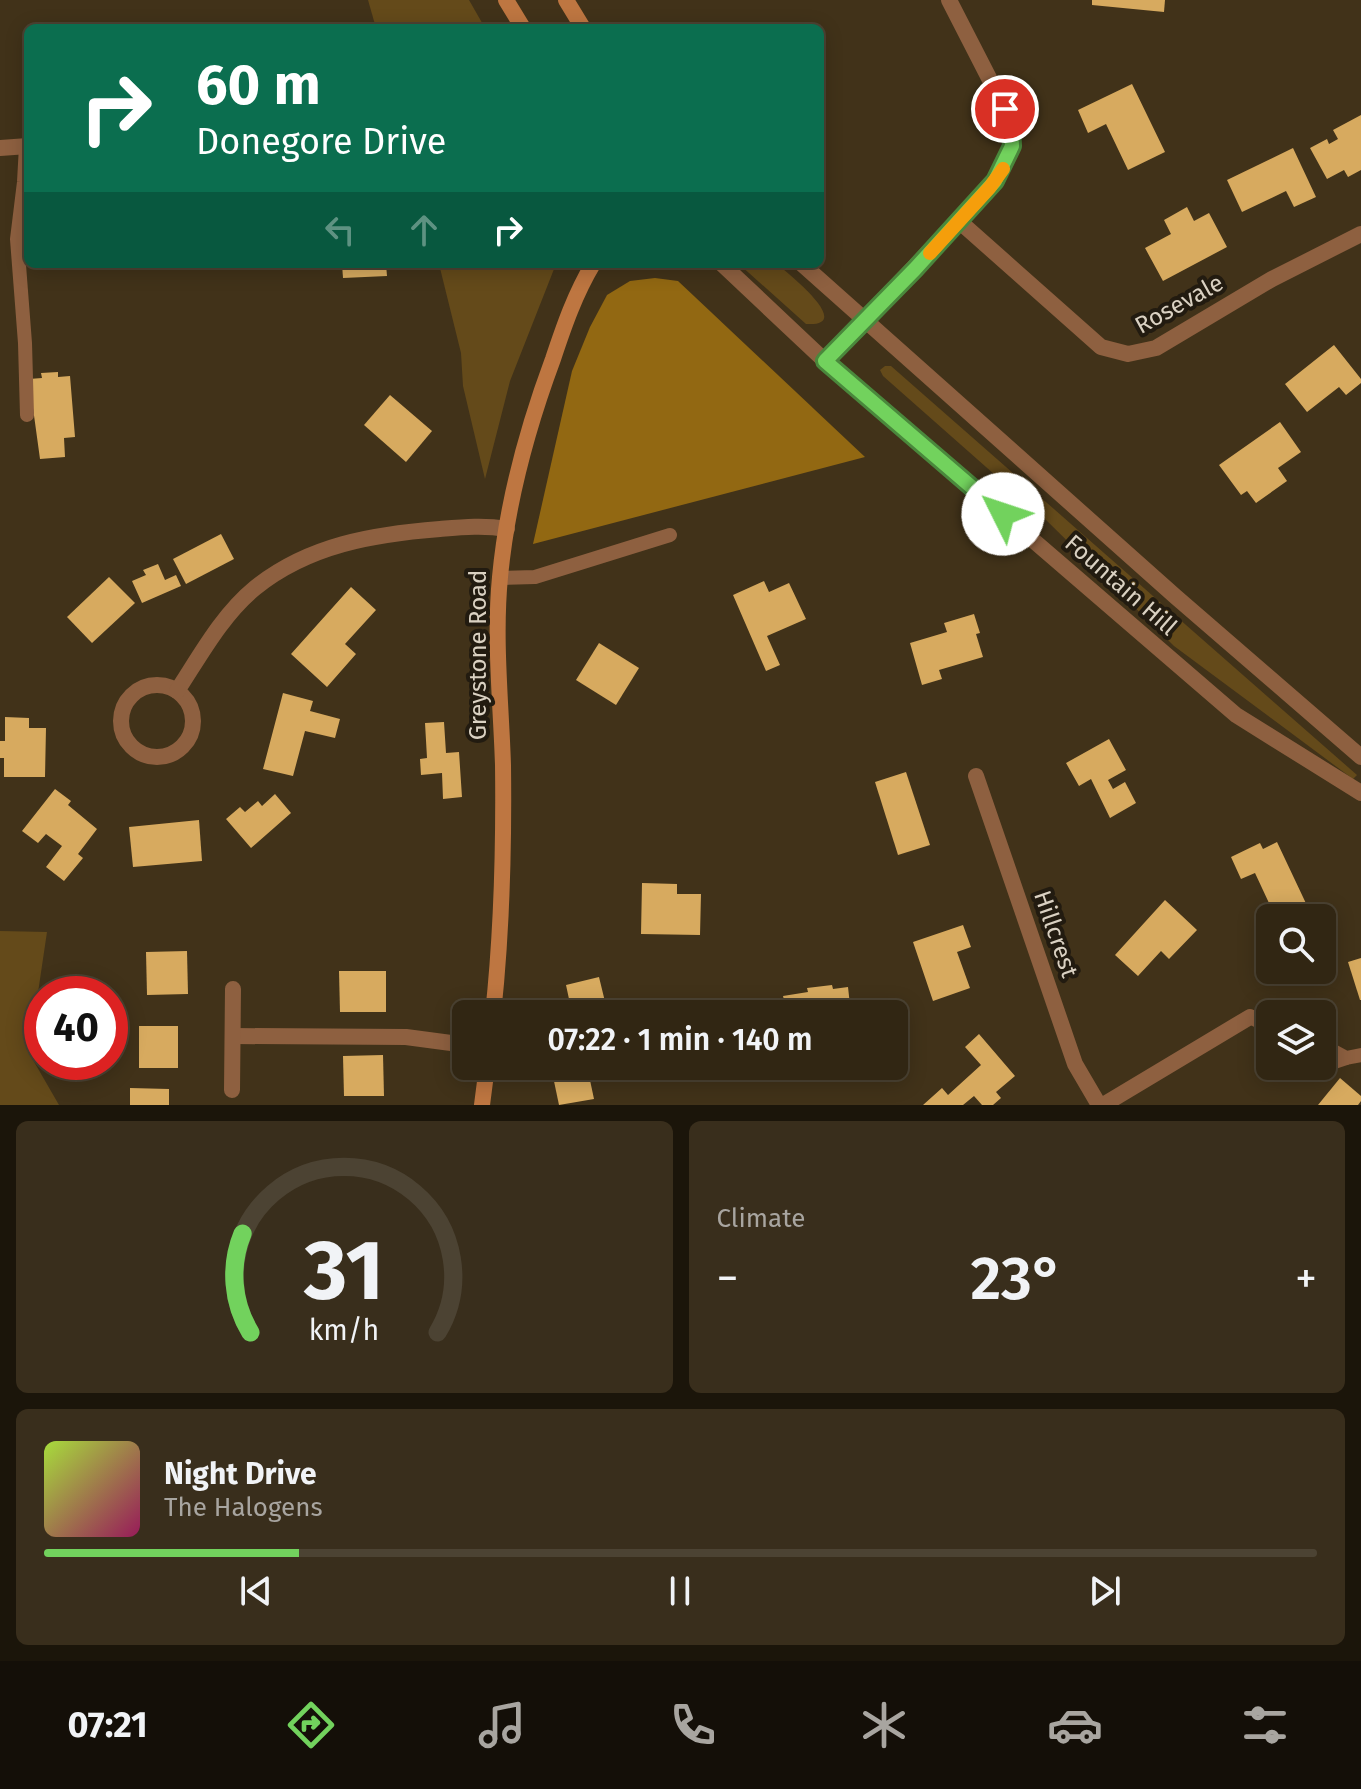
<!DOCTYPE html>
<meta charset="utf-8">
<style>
body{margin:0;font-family:"Fira Sans",sans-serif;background:#392e1c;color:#f1f3f6;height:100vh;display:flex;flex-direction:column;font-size:30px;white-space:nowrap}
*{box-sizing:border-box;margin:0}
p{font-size:26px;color:#a8a5a0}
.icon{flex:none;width:44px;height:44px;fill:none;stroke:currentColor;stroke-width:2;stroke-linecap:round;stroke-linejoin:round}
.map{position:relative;height:1105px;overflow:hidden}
.sheet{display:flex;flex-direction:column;gap:16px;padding:16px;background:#1b150a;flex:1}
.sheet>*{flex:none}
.banner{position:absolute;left:24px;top:24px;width:800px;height:244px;border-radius:12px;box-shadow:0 4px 20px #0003,0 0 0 2px #4c4333;background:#0b6e4f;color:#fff;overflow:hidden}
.buttons{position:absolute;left:1256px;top:904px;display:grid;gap:16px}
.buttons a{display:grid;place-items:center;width:80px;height:80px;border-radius:12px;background:#312613;box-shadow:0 4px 20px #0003,0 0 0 2px #4c4333;font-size:40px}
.speed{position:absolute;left:24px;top:976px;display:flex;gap:16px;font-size:40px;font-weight:700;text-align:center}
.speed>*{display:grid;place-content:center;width:104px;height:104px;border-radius:50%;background:#312613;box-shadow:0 4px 20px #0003,0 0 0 2px #4c4333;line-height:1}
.speed .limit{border:12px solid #d22;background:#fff;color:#111}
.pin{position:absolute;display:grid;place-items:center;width:68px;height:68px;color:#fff;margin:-34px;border:4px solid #fff;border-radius:50%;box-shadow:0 2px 8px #0007}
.me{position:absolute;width:88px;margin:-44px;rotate:311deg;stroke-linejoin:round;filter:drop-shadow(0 0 6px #0008)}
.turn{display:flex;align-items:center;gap:28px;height:168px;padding:0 40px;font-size:36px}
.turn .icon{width:104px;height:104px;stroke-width:2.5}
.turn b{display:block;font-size:56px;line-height:68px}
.lanes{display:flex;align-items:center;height:76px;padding:0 40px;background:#0003;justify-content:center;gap:40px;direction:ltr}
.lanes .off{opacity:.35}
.big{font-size:60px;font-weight:600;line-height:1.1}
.sheet .widget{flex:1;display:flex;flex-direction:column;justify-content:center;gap:12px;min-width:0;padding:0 28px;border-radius:12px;background:#392e1c}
.sheet .dial{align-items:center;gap:0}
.dial svg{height:208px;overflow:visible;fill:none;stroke:#4c4333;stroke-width:7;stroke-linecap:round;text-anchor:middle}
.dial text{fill:#f1f3f6;stroke:none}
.song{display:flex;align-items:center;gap:24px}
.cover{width:96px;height:96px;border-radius:12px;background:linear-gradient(135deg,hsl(80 70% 55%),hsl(330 70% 35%))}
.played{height:8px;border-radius:4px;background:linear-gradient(90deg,#72d25d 20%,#4c4333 20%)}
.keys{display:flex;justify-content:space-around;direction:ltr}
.heat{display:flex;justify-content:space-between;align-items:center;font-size:44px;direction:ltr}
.sheet .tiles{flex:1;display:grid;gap:16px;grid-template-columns:1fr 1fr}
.widget:last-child{grid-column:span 2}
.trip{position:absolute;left:452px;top:1000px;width:456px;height:80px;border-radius:12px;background:#312613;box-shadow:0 4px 20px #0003,0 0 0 2px #4c4333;font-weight:600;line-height:80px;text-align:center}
.menu{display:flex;height:128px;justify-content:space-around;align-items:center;background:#140f08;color:#a8a5a0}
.menu .icon{width:56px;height:56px}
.menu .active{color:#72d25d}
.menu b{font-size:36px;color:#f1f3f6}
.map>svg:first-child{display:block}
.green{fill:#644a1a}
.forest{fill:#926812}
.building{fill:#d7aa5f}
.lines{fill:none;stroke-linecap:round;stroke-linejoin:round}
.service{stroke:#8e6040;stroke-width:14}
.minor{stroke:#8e6040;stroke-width:16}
.tertiary{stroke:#8e6040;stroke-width:16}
.secondary{stroke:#be7641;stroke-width:16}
.route-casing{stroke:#4a883c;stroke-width:20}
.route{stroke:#72d25d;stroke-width:14}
.slow{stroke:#f59e0b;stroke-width:14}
.labels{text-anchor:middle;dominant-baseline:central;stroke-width:8;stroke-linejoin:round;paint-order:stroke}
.street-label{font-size:24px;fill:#dad1c2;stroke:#221b10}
</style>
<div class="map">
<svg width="1361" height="1105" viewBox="0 0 1361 1105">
<rect width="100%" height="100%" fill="#413219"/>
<!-- green -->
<g class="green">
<polygon points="368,0 469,0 485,28 376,28"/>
<polygon points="439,264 556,264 510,381 485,479 463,386 461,353"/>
<path d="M739,264H777C786,272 857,327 806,324Z"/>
<polygon points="885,366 891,366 1357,775 1353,779 1174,646 1046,520 883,376 880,370"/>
<polygon points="0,931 47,932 29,1053 59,1105 0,1105"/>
</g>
<!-- forest -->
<polygon class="forest" points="655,278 678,281 865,457 533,544 572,371 590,327 607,295 630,281"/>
<!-- building -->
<g class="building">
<polygon points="1092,0 1165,0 1164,12 1092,5"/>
<polygon points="1132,84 1165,152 1128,170 1106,124 1088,133 1078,110"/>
<polygon points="1361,115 1361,170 1348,177 1344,170 1327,179 1310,148 1327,139 1329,144 1338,139 1333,130"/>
<polygon points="1293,148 1316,197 1294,207 1286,191 1242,212 1227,180"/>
<polygon points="1187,207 1194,221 1209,213 1227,247 1163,281 1145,248 1171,234 1164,220"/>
<polygon points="342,264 386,264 387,276 343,278"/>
<polygon points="1334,345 1361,379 1361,383 1346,395 1339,387 1307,412 1285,384"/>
<polygon points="58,372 58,377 70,376 75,437 64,438 65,457 40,459 29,379 42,378 41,373"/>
<polygon points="390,395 432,431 406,462 364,425"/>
<polygon points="1280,422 1301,452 1278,468 1287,481 1256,503 1247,491 1241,495 1219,465"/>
<polygon points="221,534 234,559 186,584 173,559"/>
<polygon points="158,564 165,580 176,575 181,586 142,603 132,581 146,575 143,570"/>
<polygon points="109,577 135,603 92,643 67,617"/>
<polygon points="764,581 769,592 789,583 806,619 767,636 780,665 766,671 733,595"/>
<polygon points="351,587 376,610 345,644 356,654 327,687 291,654"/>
<polygon points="974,614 980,633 976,634 983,657 939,670 942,679 922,685 910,643 947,632 944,623"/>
<polygon points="599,643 639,668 616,705 576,680"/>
<polygon points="283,693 313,701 310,711 340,719 335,738 305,731 293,776 263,769"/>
<polygon points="5,717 29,718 29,728 46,728 45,777 4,777 4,758 0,758 0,741 5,741"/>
<polygon points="444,722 446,753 459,752 462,797 443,799 442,773 421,775 420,759 427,758 425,723"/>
<polygon points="1109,739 1126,770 1108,780 1113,789 1125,782 1136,803 1110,818 1091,779 1079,786 1066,763"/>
<polygon points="906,772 930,845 898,855 875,782"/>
<polygon points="55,789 71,801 68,805 97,829 78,854 83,858 64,881 46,867 62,846 46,834 38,843 22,831"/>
<polygon points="275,794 291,813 251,848 226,819 240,807 245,812 258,801 262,806"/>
<polygon points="199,820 202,861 133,867 129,827"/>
<polygon points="1277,842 1311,914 1302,918 1276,918 1255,873 1241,879 1231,857 1260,843 1263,849"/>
<polygon points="642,883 677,884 677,894 701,894 700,935 641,934"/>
<polygon points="1165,900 1197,930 1169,959 1161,951 1138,976 1115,955"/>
<polygon points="963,925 971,947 957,952 970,988 933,1001 913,942"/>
<polygon points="187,951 188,994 147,995 146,952"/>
<polygon points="1361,958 1361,1000 1360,1000 1348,962"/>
<polygon points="339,971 386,971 386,1012 340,1012"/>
<polygon points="599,977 608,1014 563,1014 560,1001 569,999 566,985"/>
<polygon points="832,985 833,989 848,987 851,1014 748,1014 747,1004 784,1000 783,996 808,992 807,988"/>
<rect x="139" y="1026" width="39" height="42"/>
<polygon points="979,1034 1015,1076 996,1092 1001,1098 993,1105 982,1105 974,1096 963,1105 923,1105 942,1088 948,1095 981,1065 965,1047"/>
<polygon points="383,1055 384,1096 344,1096 343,1056"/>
<polygon points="587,1066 594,1099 559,1105 551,1067"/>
<polygon points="1340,1078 1361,1096 1361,1101 1358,1105 1318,1105"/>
<polygon points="130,1088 169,1089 169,1105 130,1105"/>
</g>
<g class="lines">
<!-- service -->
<g class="service">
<polyline points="26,146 24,182 17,239 25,343 27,415"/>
<polyline points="500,578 535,577 670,535"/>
<polyline points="1250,1017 1270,1027"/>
<polyline points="1322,1045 1346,1058 1361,1055"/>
<polyline points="1300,1066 1322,1066 1346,1058"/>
</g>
<!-- minor -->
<g class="minor">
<polyline points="0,148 28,146"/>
<polyline points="959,221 1101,347 1128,354 1156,348 1272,279 1361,234"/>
<path d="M825,361L990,187C1007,165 1017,144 1009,117L949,0"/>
<circle cx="157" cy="721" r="36"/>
<path d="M177,691C200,656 222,615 255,588C308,545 374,534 440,529C463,527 484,525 507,529"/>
<polyline points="976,776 1075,1064 1099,1105"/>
<polyline points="233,1036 406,1037 466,1045"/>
<polyline points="232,1090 233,989"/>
<polyline points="1103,1105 1250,1017"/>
</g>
<!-- tertiary -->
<g class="tertiary">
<polyline points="722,264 825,361 1236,715 1361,793"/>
<polyline points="802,264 1176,597 1361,757"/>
</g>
<!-- secondary -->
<g class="secondary">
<polyline points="506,0 523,28"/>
<polyline points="566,0 583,28"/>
<path d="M493,1014C502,931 504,849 503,765C501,703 494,639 500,577C507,502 527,429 553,359C564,326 575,294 593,264"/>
<polyline points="482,1105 487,1066"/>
</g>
</g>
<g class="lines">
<defs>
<polyline id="route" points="1003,514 825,361 915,269 995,181 1012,146 1011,125 1005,109"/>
</defs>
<!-- route casing -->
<use href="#route" class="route-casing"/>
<!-- route -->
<use href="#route" class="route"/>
<!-- slow -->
<polyline class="slow" points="930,253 990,187 1003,169"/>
</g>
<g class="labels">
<!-- street labels -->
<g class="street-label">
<text transform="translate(1179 304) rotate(-29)">Rosevale</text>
<text transform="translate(1121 585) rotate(41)">Fountain Hill</text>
<text transform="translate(478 655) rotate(-90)">Greystone Road</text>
<text transform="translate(1056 934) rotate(71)">Hillcrest</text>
</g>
</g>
</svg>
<div class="buttons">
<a><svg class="icon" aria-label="search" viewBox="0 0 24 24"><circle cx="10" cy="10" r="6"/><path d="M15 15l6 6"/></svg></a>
<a><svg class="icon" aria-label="layers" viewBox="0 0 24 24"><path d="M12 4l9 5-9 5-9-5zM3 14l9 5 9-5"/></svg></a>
</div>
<div class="speed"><div class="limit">40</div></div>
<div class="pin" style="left:1005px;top:109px;background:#d93025"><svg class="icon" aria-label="arrive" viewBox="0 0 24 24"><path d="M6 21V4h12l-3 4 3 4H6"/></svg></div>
<svg class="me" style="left:1003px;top:514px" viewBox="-20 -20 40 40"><circle r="19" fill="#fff"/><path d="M0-13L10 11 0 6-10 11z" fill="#72d25d"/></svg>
<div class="trip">07:22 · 1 min · 140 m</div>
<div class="banner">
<div class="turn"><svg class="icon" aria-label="right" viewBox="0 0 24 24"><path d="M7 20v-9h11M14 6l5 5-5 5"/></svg><div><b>60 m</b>Donegore Drive</div></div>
<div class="lanes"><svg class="icon off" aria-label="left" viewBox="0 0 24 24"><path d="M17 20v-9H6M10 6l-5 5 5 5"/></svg><svg class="icon off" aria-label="ahead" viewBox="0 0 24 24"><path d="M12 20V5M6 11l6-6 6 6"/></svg><svg class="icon" aria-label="right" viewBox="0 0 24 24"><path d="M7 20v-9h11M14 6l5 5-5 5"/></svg></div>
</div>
</div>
<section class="sheet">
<div class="tiles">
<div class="widget dial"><svg viewBox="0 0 100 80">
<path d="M14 69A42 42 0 1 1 86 69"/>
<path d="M14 69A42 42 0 0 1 11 31" stroke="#72d25d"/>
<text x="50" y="56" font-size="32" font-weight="700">31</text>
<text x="50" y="72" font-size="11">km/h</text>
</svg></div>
<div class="widget"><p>Climate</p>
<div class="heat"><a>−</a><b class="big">23°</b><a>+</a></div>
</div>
<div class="widget">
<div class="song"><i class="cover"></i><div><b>Night Drive</b><p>The Halogens</p></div></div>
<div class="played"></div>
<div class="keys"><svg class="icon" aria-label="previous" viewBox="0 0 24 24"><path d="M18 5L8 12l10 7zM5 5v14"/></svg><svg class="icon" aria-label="pause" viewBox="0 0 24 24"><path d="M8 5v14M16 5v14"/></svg><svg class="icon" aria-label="next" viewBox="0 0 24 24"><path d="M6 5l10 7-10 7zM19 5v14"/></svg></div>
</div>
</div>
</section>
<nav class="menu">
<b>07:21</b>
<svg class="icon active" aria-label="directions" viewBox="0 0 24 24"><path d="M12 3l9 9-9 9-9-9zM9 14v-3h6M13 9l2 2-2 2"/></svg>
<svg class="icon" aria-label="music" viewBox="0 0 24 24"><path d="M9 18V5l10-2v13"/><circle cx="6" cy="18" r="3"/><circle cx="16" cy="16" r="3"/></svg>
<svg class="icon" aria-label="phone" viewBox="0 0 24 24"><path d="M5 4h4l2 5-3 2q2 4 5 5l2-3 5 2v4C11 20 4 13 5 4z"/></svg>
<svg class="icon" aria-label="climate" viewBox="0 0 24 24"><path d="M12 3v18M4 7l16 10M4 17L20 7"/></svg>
<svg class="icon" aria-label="car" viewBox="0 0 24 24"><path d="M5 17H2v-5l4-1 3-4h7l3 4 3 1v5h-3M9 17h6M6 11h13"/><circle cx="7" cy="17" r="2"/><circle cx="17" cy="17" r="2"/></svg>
<svg class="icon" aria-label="filters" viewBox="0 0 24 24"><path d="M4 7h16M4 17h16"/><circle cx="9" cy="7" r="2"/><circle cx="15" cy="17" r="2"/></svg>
</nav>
